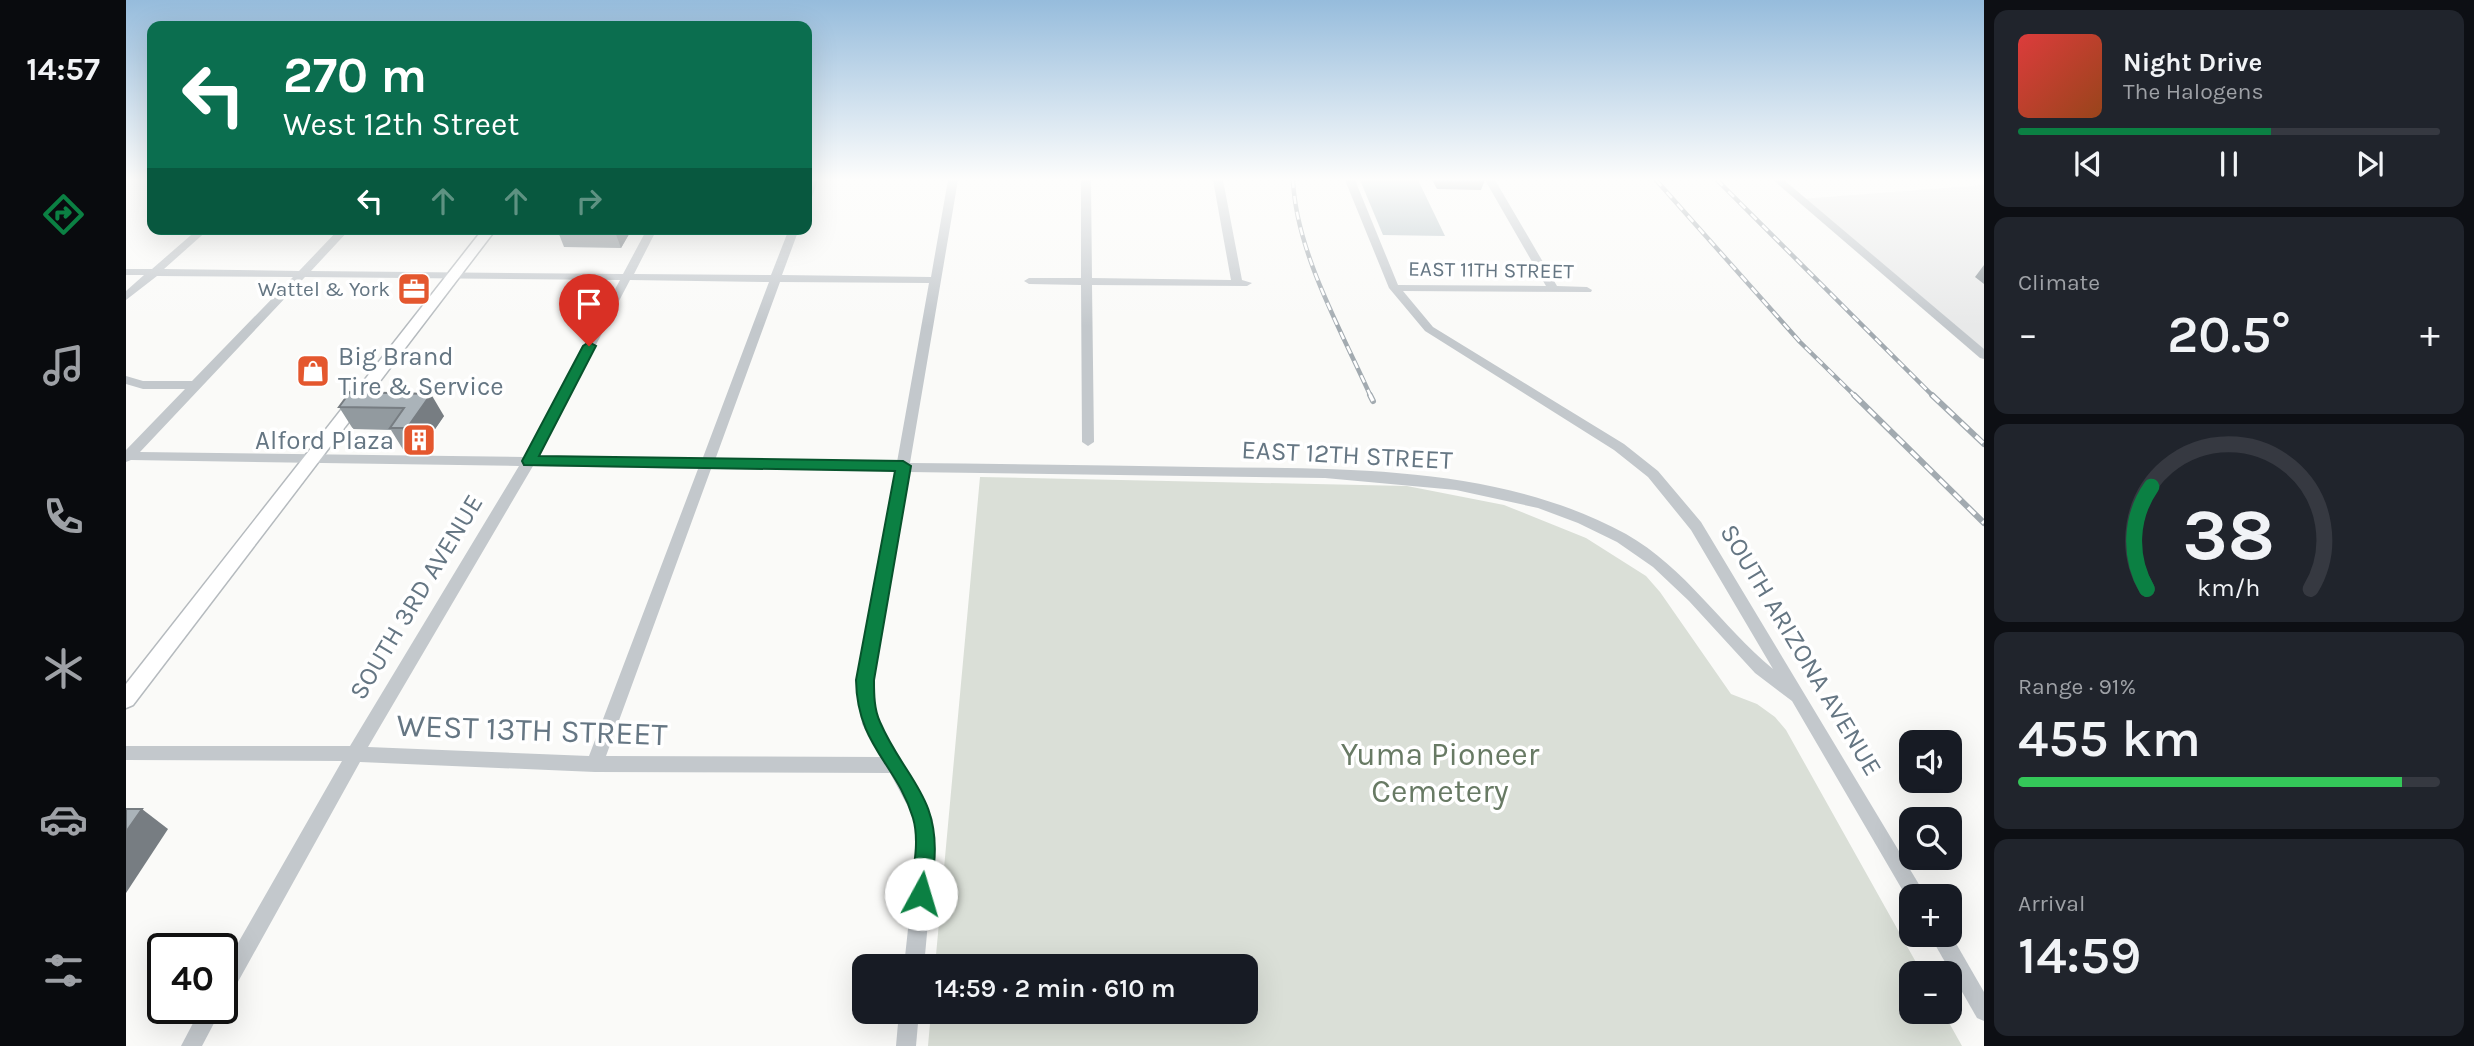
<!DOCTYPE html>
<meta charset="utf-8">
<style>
body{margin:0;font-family:Karla,sans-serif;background:#20242c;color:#f1f3f6;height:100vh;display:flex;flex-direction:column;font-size:26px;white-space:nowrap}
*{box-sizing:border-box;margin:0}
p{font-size:23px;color:#9ea1a6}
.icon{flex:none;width:38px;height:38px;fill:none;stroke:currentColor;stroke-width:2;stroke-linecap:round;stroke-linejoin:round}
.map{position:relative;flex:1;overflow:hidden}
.details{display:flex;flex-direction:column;gap:10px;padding:10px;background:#0d0f14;width:490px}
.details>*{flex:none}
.hud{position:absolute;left:21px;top:21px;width:665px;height:214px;border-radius:14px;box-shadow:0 7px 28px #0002;background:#0b6e4f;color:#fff;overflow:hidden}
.tools{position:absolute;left:1773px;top:730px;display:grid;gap:14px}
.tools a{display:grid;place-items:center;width:63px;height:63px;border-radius:14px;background:#171b24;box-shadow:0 7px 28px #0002;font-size:35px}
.speed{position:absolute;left:21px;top:933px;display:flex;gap:14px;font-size:35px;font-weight:700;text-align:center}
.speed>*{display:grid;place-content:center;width:91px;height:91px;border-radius:50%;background:#171b24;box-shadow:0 7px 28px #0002;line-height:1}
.speed .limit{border:4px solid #111;border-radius:10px;background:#fff;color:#111}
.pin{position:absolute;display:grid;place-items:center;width:60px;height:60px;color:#fff;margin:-72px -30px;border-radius:50% 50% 50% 0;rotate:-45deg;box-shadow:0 0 7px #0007}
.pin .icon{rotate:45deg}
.me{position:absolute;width:77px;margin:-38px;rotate:6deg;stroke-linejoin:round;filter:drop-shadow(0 0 5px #0008)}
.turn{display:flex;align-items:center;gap:24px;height:147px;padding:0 21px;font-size:32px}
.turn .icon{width:91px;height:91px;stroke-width:2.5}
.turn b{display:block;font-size:49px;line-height:60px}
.lanes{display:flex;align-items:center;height:66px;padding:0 21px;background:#0003;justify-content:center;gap:35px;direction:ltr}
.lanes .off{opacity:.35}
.big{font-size:52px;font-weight:600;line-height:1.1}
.details .tile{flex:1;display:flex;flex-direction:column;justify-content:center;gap:10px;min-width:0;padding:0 24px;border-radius:14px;background:#20242c}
.details .dial{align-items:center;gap:0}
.dial svg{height:182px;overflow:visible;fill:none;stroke:#363941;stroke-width:7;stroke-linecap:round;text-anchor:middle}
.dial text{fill:#f1f3f6;stroke:none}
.song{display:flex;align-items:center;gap:21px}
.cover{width:84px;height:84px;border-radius:10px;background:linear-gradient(135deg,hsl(0 70% 55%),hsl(20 70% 35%))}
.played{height:7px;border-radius:4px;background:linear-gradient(90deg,#0b8043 60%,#363941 60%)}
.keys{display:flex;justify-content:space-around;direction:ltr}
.heat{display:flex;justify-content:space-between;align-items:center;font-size:38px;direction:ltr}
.charge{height:10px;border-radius:5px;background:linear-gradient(90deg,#34c759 91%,#363941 0)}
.trip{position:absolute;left:726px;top:954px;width:406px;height:70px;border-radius:14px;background:#171b24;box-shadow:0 7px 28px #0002;font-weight:600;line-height:70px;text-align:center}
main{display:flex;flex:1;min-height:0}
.tab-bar{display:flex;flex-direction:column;width:126px;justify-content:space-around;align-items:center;background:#090b0e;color:#9ea1a6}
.tab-bar .icon{width:49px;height:49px}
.tab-bar .current{color:#0b8043}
.tab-bar b{font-size:32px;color:#f1f3f6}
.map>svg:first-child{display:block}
.built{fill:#e8e9e9}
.green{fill:#dadfd7}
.water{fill:#bbc7cb}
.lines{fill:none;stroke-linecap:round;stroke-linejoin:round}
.major-casing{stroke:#b5babe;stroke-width:3}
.minor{fill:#c3c8cc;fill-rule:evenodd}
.major{fill:#fff;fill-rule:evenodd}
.rail-far1-casing{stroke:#a2aab0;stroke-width:4.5}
.rail-casing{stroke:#a2aab0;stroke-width:6}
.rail-far1{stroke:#fff;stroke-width:2.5;stroke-dasharray:8;stroke-linecap:butt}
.rail{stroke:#fff;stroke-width:3.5;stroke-dasharray:10;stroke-linecap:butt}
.wall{fill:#929a9f}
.shaded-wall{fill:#777d82}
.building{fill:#aab3b9;stroke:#777d82;stroke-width:2}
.route{fill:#0b8043;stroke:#07532c;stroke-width:2}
.labels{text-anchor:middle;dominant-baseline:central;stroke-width:7;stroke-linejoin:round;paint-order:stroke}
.far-street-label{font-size:21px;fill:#657683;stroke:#fff}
.far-poi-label{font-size:21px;fill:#657683;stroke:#fff;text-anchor:end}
.poi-label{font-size:26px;fill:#657683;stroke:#fff;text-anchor:start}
.street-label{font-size:26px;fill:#657683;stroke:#fff}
.near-street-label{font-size:32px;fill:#657683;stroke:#fff}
.near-park-label{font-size:32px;fill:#687a64;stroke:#fff}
</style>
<main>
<nav class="tab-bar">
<b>14:57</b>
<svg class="icon current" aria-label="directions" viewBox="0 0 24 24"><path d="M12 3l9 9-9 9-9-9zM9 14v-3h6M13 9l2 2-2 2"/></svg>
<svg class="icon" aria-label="music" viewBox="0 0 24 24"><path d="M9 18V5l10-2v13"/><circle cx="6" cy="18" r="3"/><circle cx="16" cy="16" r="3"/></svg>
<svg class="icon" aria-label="phone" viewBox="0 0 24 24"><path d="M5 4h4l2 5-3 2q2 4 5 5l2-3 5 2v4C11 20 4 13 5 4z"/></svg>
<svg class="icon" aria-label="climate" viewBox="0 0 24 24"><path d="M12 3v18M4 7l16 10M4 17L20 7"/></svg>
<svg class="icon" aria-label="car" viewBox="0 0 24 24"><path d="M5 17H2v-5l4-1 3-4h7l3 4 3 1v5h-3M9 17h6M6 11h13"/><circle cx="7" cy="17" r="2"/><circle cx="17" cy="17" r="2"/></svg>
<svg class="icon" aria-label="filters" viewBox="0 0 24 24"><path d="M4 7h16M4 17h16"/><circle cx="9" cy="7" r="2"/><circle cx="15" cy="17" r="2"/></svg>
</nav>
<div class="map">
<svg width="1858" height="1046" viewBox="0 0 1858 1046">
<rect width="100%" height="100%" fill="#fafaf8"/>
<!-- built -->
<polygon class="built" points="1858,185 1858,355 1675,199"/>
<!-- green -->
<polygon class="green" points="854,477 1281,486 1378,505 1460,538 1520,576 1534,592 1605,694 1631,704 1649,717 1660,730 1796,973 1785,973 1785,1012 1817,1012 1836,1046 802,1046 805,1012 1120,1012 1120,966 809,966"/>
<!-- water -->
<polygon class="water" points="1234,180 1292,180 1319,236 1257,235"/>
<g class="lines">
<defs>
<polygon id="major" points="357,229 370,229 7,705 0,708 0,684"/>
</defs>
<!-- major casing -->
<use href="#major" class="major-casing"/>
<!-- minor -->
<g class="minor">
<polygon points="682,180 692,180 686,197 681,200"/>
<path d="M822,180H832L784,463C881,464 978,465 1075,467C1216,469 1372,464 1500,534C1560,568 1595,626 1647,669L1565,530L1522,477L1488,450L1299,331L1263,288L1219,180H1229L1272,285L1420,286L1359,180H1369L1431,286L1461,287L1466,290L1465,292L1277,291L1307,327L1498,444L1532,471L1575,522L1800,896H1785L1784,903L1666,701L1629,673L1563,601L1527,567L1491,542L1452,523L1412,508L1330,490L1199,478L782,472L747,680L752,723L795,793L807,820L809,846L798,966H778L791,846L789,820L764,773L469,772L234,762L103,998L96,1001V971L216,761L0,760V746H224L393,466L5,460L0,462V450L59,389H17L0,384V376L17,381H66L167,277L31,276L0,300V291L18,275H0V269H26L72,229H83L38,269L173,271L213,229H224L185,271L497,274L521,229H531L508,274L645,275L663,229H673L656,275L805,277ZM179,277L494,280L398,457L14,452ZM504,280L643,282L576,460L411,457ZM654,282L803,283L771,462L589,460ZM407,466L572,469L463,756L242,747ZM585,469L769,471L731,680L736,724L755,757L480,756Z"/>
<polygon points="955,180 965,180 966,278 1105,280 1087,180 1097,180 1116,280 1126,283 1121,286 966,285 968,442 962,446 956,442 955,285 903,284 898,281 903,278 955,278"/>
<polygon points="1647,180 1658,180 1858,349 1858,359 1854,358"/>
<polygon points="1824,933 1858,992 1858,1021 1851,1018 1803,934"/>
<polygon points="75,1008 96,1008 76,1046 55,1046"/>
<polygon points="773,1012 793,1012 790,1046 770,1046"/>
</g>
<!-- major -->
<use href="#major" class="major"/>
<defs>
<g id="rail-far1">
<path d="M1167,180C1170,252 1216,332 1245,397"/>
<polyline points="1530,180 1674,342 1730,397"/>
<polyline points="1591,180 1808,397"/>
</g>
<g id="rail">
<polyline points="1244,395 1247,401"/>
<polyline points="1728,395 1858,523"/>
<polyline points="1806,395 1858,444"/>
</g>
</defs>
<!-- rail-far1 casing -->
<use href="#rail-far1" class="rail-far1-casing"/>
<!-- rail casing -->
<use href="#rail" class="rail-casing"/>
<!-- rail-far1 -->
<use href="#rail-far1" class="rail-far1"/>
<!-- rail -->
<use href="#rail" class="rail"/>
</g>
<!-- wall -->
<g class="wall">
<polygon points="1306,180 1359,180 1355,190 1311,189"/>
<polygon points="431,229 506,229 495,248 438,247"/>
<polygon points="1858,265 1858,284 1849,277"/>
<polygon points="224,392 318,416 294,451 278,451 265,430 227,429 213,407"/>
</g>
<!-- shaded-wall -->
<g class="shaded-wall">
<polygon points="488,229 506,229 495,248"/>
<polygon points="305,394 318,416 294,451 281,428"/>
<polygon points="16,809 42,829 0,893 0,832"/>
</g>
<!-- building -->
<g class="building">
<polygon points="224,392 305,394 281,428 264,428 278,408 213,407"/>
<polygon points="0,809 16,809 0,832"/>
</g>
<!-- sky -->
<linearGradient id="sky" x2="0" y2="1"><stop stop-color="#96bcdc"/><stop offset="0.55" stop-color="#fdfdfc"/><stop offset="1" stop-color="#fdfdfc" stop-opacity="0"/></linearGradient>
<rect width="1858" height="326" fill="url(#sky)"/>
<!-- route -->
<path class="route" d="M463,342L470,346L413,456L777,461L785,466L748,680C748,694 748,709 754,722C778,778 815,796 808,865C807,877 808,890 803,901L795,905L787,901L784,894C787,870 794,842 787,818C771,764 731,746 730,680L769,471L398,465L396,461L457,346Z"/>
<!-- icons -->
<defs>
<symbol id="office-square" viewBox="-11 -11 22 22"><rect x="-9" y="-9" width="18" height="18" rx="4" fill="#e4572e" stroke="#fff"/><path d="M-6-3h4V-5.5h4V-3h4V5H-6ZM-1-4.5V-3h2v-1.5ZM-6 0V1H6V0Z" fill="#fff"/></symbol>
<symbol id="shop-square" viewBox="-11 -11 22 22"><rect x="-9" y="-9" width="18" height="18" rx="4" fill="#e4572e" stroke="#fff"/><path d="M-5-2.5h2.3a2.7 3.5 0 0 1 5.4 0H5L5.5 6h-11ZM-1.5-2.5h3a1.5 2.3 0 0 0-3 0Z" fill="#fff"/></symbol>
<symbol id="building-square" viewBox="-11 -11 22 22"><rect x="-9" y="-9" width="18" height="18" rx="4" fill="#e4572e" stroke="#fff"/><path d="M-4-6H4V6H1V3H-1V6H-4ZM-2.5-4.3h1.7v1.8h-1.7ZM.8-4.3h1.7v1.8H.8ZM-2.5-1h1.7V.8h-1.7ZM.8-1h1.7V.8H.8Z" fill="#fff"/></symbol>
</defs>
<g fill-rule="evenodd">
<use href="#office-square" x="269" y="270" width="38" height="38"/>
<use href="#shop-square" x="168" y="352" width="38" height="38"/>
<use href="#building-square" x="274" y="421" width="38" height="38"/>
</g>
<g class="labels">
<!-- far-street labels -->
<g class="far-street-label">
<text transform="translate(1365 270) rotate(1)">EAST 11TH STREET</text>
</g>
<!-- far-poi labels -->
<g class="far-poi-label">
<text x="264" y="289">Wattel &amp; York</text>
</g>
<!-- poi labels -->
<g class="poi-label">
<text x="212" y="356">Big Brand<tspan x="212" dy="30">Tire &amp; Service</tspan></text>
<text x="268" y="440" text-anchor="end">Alford Plaza</text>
</g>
<!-- street labels -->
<g class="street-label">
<text transform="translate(1221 455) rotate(3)">EAST 12TH STREET</text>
<text transform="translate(290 597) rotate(-59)">SOUTH 3RD AVENUE</text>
<text transform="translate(1675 650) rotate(59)">SOUTH ARIZONA AVENUE</text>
</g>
<!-- near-street labels -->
<g class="near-street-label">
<text transform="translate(406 730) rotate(2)">WEST 13TH STREET</text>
</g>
<!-- near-park labels -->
<g class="near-park-label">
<text x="1314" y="754">Yuma Pioneer<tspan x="1314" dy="37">Cemetery</tspan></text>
</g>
</g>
</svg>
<div class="tools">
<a><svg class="icon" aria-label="sound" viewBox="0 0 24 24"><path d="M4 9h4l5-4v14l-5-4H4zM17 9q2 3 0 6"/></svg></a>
<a><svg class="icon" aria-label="search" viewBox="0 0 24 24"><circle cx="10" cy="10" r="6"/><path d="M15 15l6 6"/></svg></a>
<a>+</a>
<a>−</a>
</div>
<div class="speed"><div class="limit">40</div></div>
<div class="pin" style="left:463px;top:346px;background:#d93025"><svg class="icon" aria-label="arrive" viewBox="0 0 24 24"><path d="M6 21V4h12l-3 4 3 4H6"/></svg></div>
<svg class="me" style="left:795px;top:894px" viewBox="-20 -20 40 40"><circle r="19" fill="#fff"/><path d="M0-13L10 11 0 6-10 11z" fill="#0b8043"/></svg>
<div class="trip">14:59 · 2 min · 610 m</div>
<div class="hud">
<div class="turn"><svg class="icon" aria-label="left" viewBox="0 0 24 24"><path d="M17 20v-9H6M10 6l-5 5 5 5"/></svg><div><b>270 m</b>West 12th Street</div></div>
<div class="lanes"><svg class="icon" aria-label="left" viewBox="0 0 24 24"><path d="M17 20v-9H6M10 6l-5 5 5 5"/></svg><svg class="icon off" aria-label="ahead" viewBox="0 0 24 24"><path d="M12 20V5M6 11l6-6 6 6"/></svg><svg class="icon off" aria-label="ahead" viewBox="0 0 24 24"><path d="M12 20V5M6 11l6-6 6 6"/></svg><svg class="icon off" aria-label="right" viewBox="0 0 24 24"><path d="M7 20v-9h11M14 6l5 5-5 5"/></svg></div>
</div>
</div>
<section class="details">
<div class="tile">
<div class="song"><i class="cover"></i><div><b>Night Drive</b><p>The Halogens</p></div></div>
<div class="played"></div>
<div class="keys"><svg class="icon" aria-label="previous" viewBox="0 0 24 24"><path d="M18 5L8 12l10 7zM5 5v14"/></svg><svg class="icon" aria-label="pause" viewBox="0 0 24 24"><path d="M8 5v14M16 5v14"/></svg><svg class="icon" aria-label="next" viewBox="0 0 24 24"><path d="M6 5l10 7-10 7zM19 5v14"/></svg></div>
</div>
<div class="tile"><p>Climate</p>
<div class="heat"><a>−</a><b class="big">20.5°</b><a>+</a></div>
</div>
<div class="tile dial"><svg viewBox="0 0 100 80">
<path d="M14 69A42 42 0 1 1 86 69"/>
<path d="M14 69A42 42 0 0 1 16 24" stroke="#0b8043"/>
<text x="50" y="56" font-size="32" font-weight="700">38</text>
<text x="50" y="72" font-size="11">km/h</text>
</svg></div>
<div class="tile"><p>Range · 91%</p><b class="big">455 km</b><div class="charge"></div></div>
<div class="tile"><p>Arrival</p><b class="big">14:59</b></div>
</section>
</main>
